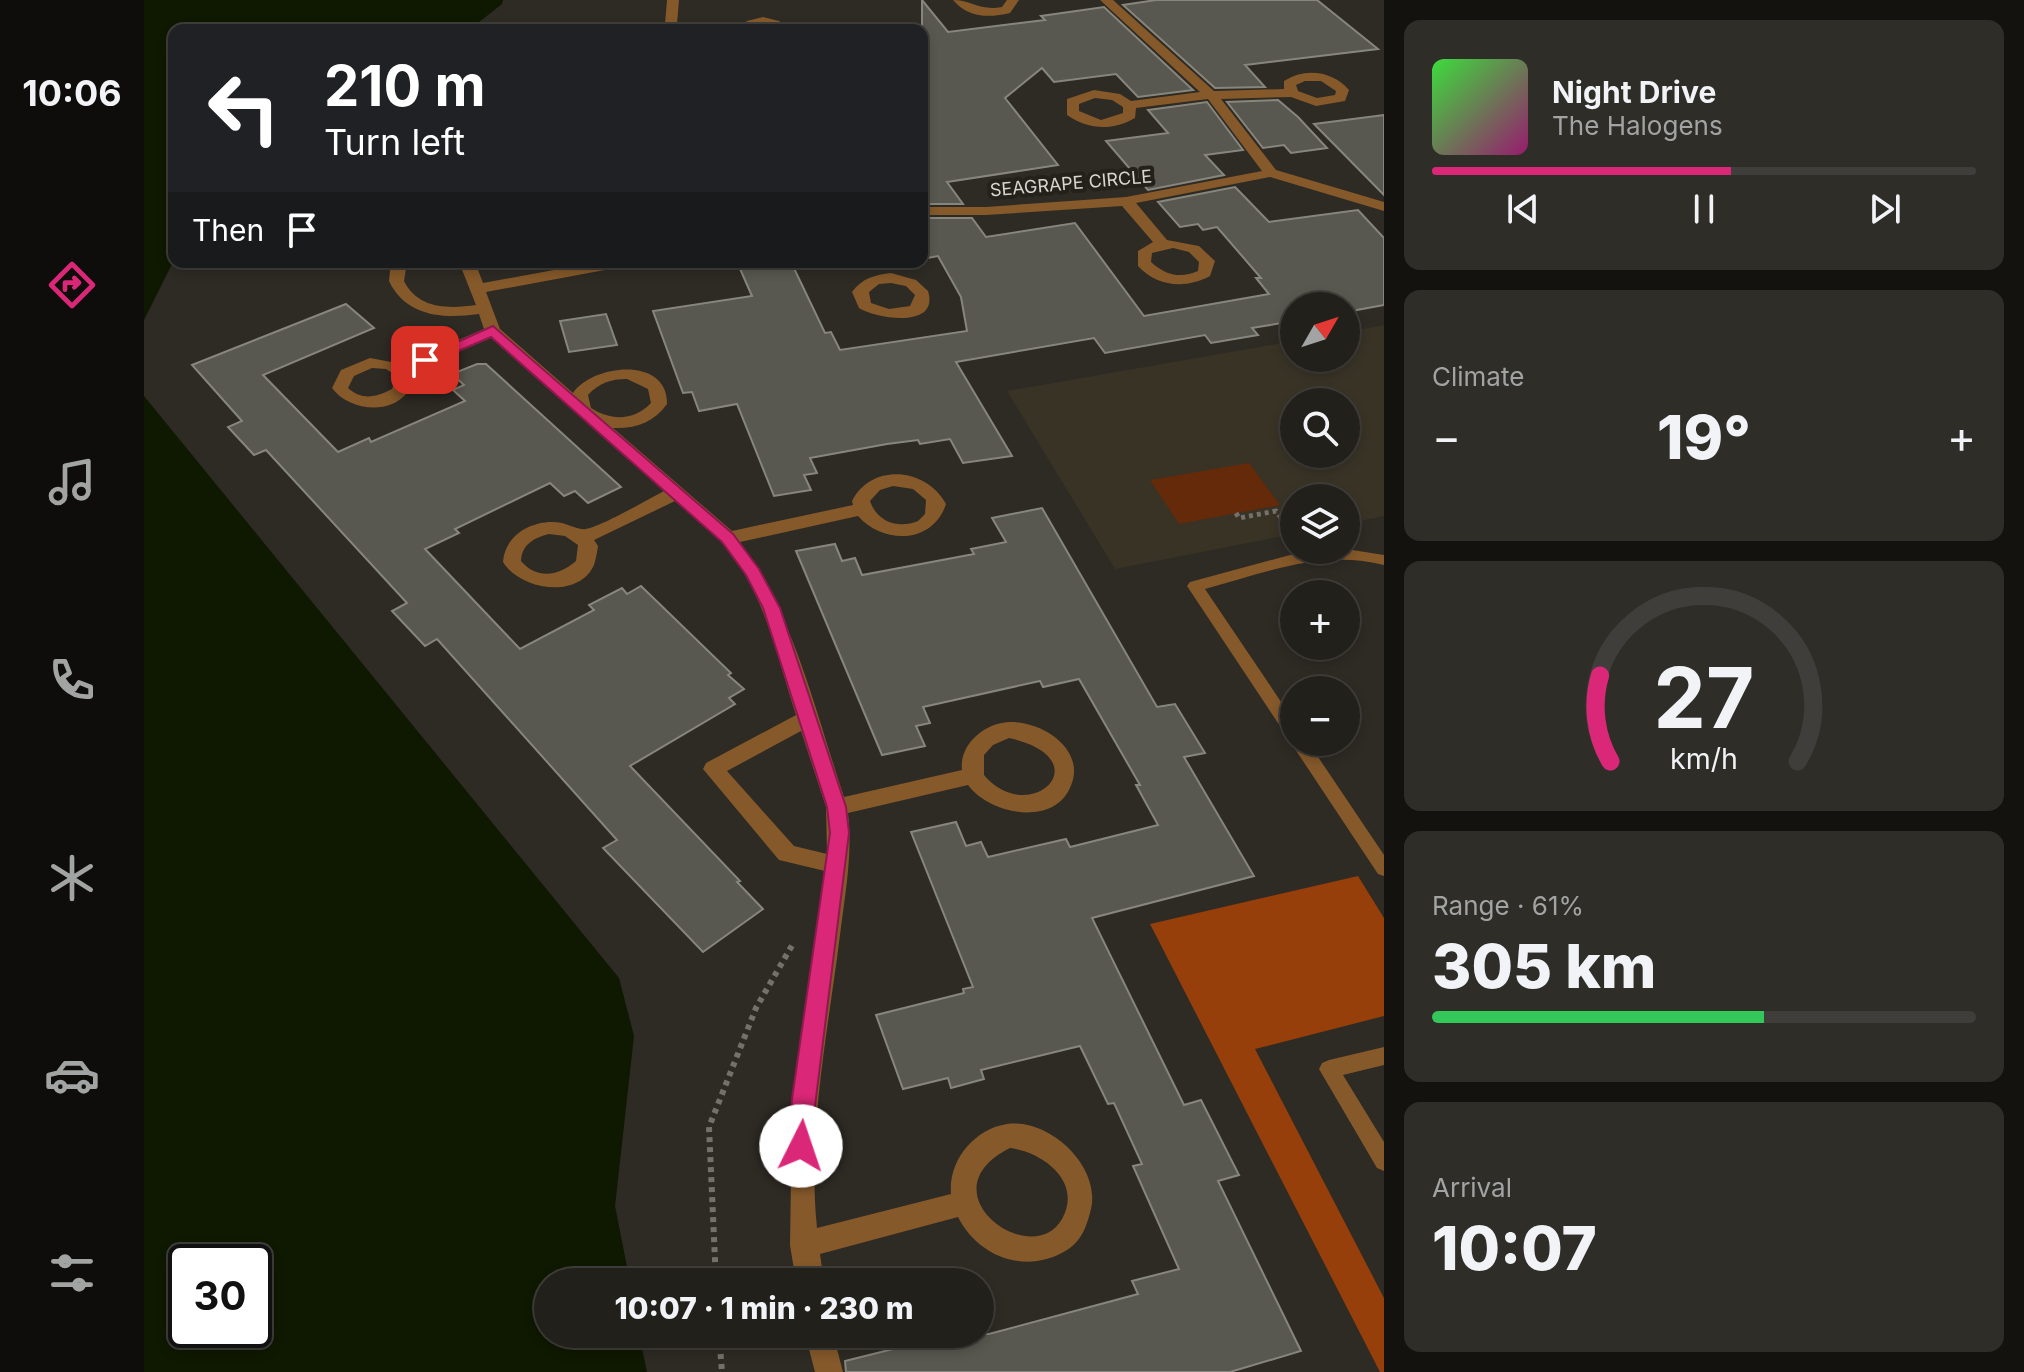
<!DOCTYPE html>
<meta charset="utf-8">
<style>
body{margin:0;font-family:Inter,sans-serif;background:#2e2d28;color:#f1f3f6;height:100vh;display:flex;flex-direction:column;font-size:30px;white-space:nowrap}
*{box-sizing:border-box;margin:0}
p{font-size:26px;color:#a2a3a3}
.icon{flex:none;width:44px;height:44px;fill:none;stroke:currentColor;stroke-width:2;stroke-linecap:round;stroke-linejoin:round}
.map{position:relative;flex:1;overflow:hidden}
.side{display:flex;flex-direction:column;gap:20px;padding:20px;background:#13120f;width:640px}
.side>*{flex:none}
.banner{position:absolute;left:24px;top:24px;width:760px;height:244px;border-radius:16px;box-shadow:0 4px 12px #0003,0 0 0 2px #3f3e3a;background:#202124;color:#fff;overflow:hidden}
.needle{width:52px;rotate:51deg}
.buttons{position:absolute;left:1136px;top:292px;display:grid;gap:16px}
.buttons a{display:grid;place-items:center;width:80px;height:80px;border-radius:50%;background:#22201b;box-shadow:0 4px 12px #0003,0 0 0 2px #3f3e3a;font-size:40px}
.speed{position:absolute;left:24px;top:1244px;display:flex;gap:16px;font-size:40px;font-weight:700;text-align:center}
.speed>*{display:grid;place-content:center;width:104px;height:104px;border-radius:50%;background:#22201b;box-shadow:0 4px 12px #0003,0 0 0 2px #3f3e3a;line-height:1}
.speed .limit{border:4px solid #111;border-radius:12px;background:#fff;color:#111}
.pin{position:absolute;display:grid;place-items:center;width:68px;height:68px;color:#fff;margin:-34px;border-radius:16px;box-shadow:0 4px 12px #0006}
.me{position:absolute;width:88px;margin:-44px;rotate:4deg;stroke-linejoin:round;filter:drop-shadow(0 0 6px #0008)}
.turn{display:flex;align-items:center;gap:28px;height:168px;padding:0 24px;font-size:36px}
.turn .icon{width:104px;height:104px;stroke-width:2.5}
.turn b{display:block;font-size:56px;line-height:68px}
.then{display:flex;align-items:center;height:76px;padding:0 24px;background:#0003;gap:16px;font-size:30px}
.big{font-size:60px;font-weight:800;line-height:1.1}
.side .tile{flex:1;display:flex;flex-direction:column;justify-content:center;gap:12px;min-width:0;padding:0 28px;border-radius:16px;background:#2e2d28}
.side .dial{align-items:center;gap:0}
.dial svg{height:208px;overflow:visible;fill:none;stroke:#3f3e3a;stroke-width:7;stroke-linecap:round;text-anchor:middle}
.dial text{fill:#f1f3f6;stroke:none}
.song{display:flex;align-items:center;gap:24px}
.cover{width:96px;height:96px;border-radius:12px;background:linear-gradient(135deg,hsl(120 70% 55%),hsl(320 70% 35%))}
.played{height:8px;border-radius:4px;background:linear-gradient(90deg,#db2777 55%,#3f3e3a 55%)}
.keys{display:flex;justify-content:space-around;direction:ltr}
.heat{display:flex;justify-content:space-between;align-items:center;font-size:44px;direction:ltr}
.charge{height:12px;border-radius:6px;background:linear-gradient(90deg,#34c759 61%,#3f3e3a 0)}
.trip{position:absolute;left:390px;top:1268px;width:460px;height:80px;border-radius:40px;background:#22201b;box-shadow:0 4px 12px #0003,0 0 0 2px #3f3e3a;font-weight:800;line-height:80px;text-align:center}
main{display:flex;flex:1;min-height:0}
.tab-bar{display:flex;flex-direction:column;width:144px;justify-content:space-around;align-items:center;background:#0e0d0b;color:#a2a3a3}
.tab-bar .icon{width:56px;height:56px}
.tab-bar .on{color:#db2777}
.tab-bar b{font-size:36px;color:#f1f3f6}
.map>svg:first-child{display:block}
.built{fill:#393326;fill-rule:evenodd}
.green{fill:#642a09}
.forest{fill:#963f0a}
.water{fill:#0f1800;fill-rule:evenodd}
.building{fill:#585850;stroke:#86867d;stroke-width:2}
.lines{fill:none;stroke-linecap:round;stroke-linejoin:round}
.path-far1{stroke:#74716c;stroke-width:5;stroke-dasharray:4 4;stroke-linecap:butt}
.path{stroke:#74716c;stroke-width:6;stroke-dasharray:5 5;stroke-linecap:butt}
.service{fill:#85592a;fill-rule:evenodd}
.minor{fill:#85592a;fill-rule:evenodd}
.route{fill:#db2777;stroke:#8e194d;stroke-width:2}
.labels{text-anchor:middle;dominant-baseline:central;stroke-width:8;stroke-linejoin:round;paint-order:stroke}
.far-street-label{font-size:18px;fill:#d7d5d1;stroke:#24211a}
</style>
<main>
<nav class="tab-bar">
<b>10:06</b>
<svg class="icon on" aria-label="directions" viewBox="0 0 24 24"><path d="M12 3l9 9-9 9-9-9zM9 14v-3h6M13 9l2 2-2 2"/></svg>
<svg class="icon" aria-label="music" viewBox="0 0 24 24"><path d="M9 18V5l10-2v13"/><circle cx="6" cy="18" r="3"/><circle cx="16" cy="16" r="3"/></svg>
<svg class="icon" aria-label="phone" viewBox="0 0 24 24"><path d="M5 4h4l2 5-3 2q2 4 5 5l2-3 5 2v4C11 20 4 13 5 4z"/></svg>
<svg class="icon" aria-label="climate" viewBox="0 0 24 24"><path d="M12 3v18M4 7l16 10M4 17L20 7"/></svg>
<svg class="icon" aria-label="car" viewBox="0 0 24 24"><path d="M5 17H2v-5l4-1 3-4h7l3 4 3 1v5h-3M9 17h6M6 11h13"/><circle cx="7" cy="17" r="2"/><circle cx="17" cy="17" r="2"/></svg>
<svg class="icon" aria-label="filters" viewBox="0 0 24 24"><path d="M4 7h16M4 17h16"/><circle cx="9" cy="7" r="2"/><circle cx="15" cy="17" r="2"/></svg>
</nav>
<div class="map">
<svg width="1240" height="1372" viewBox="0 0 1240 1372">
<rect width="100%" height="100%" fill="#2e2a24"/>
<!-- built -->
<path class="built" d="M1240,325V516L1202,524V498H1150V534L971,569L863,391L1150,341V358H1202V332ZM1150,402H1202V454H1150Z"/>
<!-- green -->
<polygon class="green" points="1105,463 1136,505 1035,524 1006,480"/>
<!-- forest -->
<polygon class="forest" points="1214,876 1240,918 1240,1016 1111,1049 1240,1298 1240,1372 1236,1372 1006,924"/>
<!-- water -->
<g class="water">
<polygon points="0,0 359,0 358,4 325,30 30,30 30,260 0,320"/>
<path d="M0,396L475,978L490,1036L471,1206L486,1282H404V1334H495L503,1372H0ZM42,1262H110V1330H42Z"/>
</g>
<!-- building -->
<g class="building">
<polygon points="778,0 804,32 901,20 897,16 960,7 1049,90 994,97 972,74 910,82 898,68 861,98 914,165 803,182 819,204 778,204"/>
<polygon points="1012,0 1173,0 1234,49 1101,65 1121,87 1071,88 979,5"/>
<polygon points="1134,100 1154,117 1183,148 1147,153 1140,145 1119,148 1083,102"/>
<polygon points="1063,102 1099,150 1061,155 1080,175 1004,190 962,141 1024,133 1004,110"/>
<polygon points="1240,115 1240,195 1170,124"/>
<polygon points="1091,187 1125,222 1214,210 1240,238 1240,305 1202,312 1202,306 1150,306 1150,321 1108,328 1114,335 1067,343 1061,335 961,353 950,338 812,362 868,456 819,463 806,439 776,444 774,440 743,444 666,458 673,473 660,475 667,490 630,496 593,404 555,411 548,392 539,393 509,311 608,296 593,262 647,262 681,333 687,332 696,350 823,331 817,297 794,256 778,259 778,218 828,218 842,237 931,223 1000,316 1125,294 1112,278 1117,278 1073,227 1059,230 1054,224 1036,227 1014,202"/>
<polygon points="202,304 230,328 119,375 194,452 225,438 227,442 321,401 309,390 320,385 308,374 333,364 342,364 477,487 444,503 431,491 420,496 406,483 311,529 315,533 281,549 376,649 450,610 445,605 478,588 483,594 497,586 587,673 584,675 600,689 585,698 591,704 486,766 596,881 593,882 619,909 559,952 459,848 473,840 293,639 281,646 248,611 263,603 122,450 110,455 84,427 98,421 48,365"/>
<polygon points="462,314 473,345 425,352 416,321"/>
<polygon points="898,508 1013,707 1031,704 1061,753 1040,757 1110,876 948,918 1040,1105 1057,1100 1095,1175 1074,1181 1157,1351 1086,1372 702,1372 701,1361 761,1346 757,1334 845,1334 994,1294 988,1281 1035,1269 989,1166 998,1164 970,1103 964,1104 936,1046 837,1070 840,1079 807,1088 804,1078 759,1089 732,1015 820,993 819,989 829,987 767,832 812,822 822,846 837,842 844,857 922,839 926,847 1014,825 992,785 996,785 935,679 899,687 896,681 779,707 786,723 772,726 781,746 738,755 652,551 691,544 698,561 711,558 718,575 830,554 827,549 862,542 848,518"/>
</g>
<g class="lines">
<!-- path-far1 -->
<polyline class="path-far1" points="1092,513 1095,518 1132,511 1149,534"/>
<!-- path -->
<g class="path">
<polyline points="572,1282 565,1127 612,1008 650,942"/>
<polyline points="575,1334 578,1372"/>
</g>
<!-- service -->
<g class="service">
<path d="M1202,549L1240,555V565C1179,549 1119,573 1061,589L1150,721V742H1164L1240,855V876L1234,874L1149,746L1148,740L1144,738L1043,586L1046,582L1146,555Z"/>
<polygon points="1240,1047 1240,1065 1199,1075 1240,1142 1240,1171 1233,1168 1175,1069 1178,1063 1185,1060"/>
</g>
<!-- minor -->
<g class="minor">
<polygon points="523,0 535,0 533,24 576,26 582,30 517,30 521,24"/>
<path d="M809,0C828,0 835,11 858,7L863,0H875L866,13C845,18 824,18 809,0Z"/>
<path d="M956,0H969L1070,91L1140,89V81C1161,67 1189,71 1205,90L1201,101L1172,106L1147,97L1077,99L1132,170L1240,202V211L1126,177L992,203L1023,240L1055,246L1071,261L1066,276C1042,289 1013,287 994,266V251L1009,242L978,206L842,215H778V207H842L982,197L1118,171L1064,99L992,108L991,118C969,131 944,130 923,115V99L950,90L976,94L987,101L1056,92ZM1161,81H1177L1192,91L1191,95L1173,98L1154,91L1152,85ZM951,98L968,100L979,107V113L957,120L935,111V104ZM1029,248L1045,252L1055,262L1054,271C1036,279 1021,275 1007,262L1008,253Z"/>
<polygon points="619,17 635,21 646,30 633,30 619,25 605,30 592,30 603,21"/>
<path d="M247,262H263L260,281C274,309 304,309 332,305L315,262H331L339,283L453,262H485L477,267L342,292L356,329L429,393C449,364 524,356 523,404C510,422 492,429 469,428L588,531L709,505L708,501C728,462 783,468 802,504C789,544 740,545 714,516L596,542C650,616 671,710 700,797L818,770C815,745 840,723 865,722C902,721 945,753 925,790C906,827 844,813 824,785L704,813C709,853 701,894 696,935C684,1032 663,1130 673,1228L807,1194C804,1161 830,1129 863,1124C906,1118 957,1167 947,1209C943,1225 938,1241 923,1250C883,1275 835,1258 814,1217L676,1254L680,1282H652L646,1245L648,1111L681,871L635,860L559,769L562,763L652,715C633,657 620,588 577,542C563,527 546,514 531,501L450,540L454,546C453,552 452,559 450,565C434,600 376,590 359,562C361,533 392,518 418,523C425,525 436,530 442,529C458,526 503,500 520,491L347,338L267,372L270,377C268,382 266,390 262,394C243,416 203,409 188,388L197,370L226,358L258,364L340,329L335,314C300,319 262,317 245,281ZM228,368L242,369L253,376L248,389C233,397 218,401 204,388L210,376ZM483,379L504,389L507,403C490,421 467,421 447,408L444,395C455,383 467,379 483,379ZM749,486L769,489L782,500L781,514L774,521C754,529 733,522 726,501L736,490ZM405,534L421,536L434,545L432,561C415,576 393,580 377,561C378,544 390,538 405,534ZM657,731L682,807L683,854L650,846L583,771ZM865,738C959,759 886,829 840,775V755L849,745ZM866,1148C898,1152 939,1181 918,1219C888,1272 778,1192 866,1148Z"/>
<path d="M747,273L772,280L784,291C796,329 733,319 715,308L708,292C718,278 731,275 747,273ZM747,283L762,286L771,295L766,306L745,309L727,303L725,292L735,284Z"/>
<polygon points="661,1334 689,1334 699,1372 671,1372"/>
</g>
</g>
<!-- route -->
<polygon class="route" points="349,326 589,534 615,569 636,608 702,807 705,833 665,1154 657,1157 648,1154 645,1146 648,1099 686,833 683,807 619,608 602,575 578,542 347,337 286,363 281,364 273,360"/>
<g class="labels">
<!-- far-street labels -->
<g class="far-street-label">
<text transform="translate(927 183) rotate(-5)">SEAGRAPE CIRCLE</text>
</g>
</g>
</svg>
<div class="buttons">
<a><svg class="needle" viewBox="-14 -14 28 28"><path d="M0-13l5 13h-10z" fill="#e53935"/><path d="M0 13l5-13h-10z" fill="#a2a3a3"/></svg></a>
<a><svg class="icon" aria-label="search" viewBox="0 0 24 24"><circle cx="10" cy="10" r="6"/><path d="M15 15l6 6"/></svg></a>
<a><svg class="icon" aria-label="layers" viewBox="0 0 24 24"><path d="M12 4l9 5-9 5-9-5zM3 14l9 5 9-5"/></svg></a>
<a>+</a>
<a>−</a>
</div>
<div class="speed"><div class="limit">30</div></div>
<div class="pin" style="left:281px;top:360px;background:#d93025"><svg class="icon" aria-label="arrive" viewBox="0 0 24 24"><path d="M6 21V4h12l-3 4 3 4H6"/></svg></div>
<svg class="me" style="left:657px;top:1146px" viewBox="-20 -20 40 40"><circle r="19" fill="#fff"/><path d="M0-13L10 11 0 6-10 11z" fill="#db2777"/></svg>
<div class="trip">10:07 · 1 min · 230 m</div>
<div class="banner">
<div class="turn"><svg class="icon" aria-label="left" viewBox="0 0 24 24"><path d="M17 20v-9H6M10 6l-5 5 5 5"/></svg><div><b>210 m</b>Turn left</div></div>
<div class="then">Then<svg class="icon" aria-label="arrive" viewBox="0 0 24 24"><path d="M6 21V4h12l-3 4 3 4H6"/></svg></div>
</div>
</div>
<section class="side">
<div class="tile">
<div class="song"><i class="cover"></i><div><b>Night Drive</b><p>The Halogens</p></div></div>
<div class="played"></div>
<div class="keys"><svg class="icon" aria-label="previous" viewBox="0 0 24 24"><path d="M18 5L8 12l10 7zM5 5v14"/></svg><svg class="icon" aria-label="pause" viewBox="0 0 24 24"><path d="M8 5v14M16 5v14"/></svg><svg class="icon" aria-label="next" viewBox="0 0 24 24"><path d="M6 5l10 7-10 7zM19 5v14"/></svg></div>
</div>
<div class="tile"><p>Climate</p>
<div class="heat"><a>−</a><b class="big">19°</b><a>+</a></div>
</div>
<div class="tile dial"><svg viewBox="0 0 100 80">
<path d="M14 69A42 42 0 1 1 86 69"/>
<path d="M14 69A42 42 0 0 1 10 36" stroke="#db2777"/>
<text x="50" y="56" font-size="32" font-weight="700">27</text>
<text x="50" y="72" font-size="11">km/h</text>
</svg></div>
<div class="tile"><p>Range · 61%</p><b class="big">305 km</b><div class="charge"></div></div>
<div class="tile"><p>Arrival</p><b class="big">10:07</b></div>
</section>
</main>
